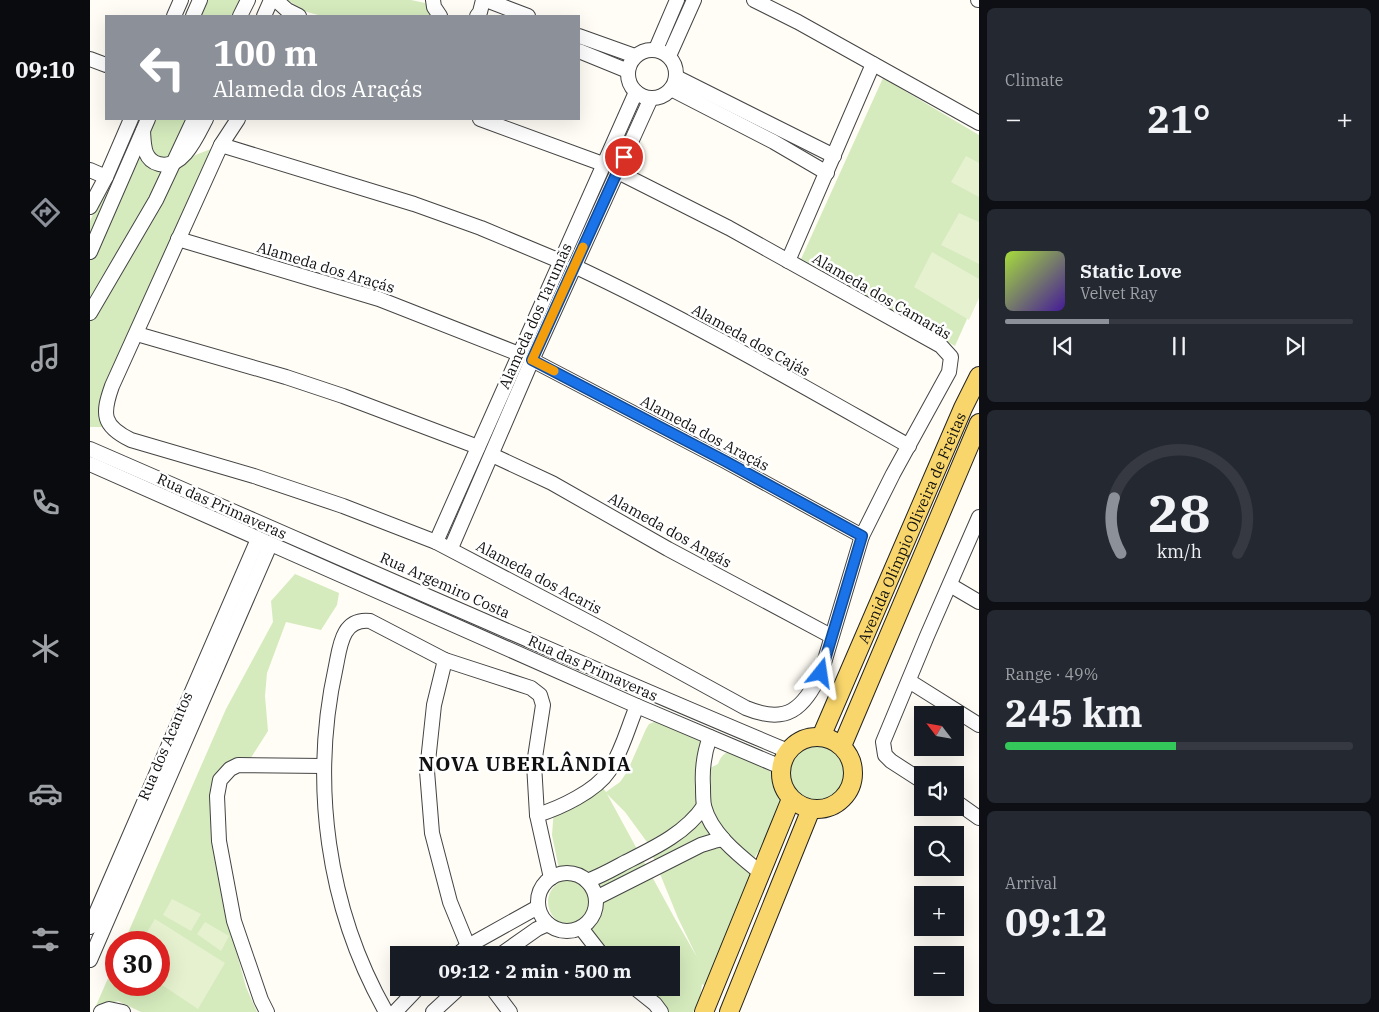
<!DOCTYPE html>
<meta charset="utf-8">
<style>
body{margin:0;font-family:"IBM Plex Serif",serif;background:#242831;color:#f1f3f6;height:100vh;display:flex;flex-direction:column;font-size:19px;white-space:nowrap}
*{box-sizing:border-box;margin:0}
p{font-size:16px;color:#9ea1a6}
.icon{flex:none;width:28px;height:28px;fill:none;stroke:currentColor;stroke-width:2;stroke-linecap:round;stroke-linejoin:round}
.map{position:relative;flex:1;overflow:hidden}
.drawer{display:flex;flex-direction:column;gap:8px;padding:8px;background:#0d0f14;width:400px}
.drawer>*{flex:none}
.banner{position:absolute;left:15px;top:15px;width:475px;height:105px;border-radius:0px;box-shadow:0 5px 20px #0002;background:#8c9099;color:#fff;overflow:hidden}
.needle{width:32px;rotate:301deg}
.tools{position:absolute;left:824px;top:706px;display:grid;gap:10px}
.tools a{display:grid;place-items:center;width:50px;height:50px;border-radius:0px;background:#171b24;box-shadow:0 5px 20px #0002;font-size:25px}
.speed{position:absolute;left:15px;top:931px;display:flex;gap:10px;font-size:25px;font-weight:700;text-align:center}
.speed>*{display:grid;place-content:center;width:65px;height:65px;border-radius:50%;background:#171b24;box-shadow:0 5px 20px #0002;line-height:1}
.speed .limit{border:8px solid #d22;background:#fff;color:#111}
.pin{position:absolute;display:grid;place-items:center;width:42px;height:42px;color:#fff;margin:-21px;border:2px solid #fff;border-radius:50%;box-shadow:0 1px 5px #0007}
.me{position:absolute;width:55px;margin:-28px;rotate:15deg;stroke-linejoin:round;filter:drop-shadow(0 0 4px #0008)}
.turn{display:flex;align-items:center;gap:18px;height:105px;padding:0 25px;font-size:22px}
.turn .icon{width:65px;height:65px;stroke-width:2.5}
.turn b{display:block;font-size:35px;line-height:42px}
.big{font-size:38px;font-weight:800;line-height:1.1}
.drawer .card{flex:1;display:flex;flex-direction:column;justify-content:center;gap:8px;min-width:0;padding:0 18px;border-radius:8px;background:#242831}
.drawer .dial{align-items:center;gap:0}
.dial svg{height:130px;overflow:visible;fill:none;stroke:#363941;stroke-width:7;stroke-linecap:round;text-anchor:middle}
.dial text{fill:#f1f3f6;stroke:none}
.song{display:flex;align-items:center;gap:15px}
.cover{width:60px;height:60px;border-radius:8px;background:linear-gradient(135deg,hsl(80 70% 55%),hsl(260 70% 35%))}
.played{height:5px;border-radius:2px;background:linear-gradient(90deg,#8c9099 30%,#363941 30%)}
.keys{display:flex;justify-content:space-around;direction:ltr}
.heat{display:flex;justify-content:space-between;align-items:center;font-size:28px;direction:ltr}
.charge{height:8px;border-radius:4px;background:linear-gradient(90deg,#34c759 49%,#363941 0)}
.trip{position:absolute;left:300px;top:946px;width:290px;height:50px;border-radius:0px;background:#171b24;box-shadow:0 5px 20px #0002;font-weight:800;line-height:50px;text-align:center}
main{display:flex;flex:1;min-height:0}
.tabs{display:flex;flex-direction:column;width:90px;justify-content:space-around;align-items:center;background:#090b0e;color:#9ea1a6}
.tabs .icon{width:35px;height:35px}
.tabs .active{color:#8c9099}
.tabs b{font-size:22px;color:#f1f3f6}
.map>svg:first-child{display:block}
.green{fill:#d5ebbd;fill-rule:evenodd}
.pitch{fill:#e6f2cf}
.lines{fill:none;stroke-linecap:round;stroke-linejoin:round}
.minor-casing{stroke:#444;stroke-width:16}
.major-casing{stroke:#222;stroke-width:20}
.minor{stroke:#fff;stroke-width:14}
.major{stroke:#f9d66b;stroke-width:18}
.route-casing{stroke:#114b97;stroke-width:12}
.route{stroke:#1a73e8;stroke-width:9}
.slow{stroke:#f59e0b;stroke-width:9}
.labels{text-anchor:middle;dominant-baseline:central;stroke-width:5;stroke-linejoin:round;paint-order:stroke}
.street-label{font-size:15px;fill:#111;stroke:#fff}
.district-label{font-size:20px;font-weight:bold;letter-spacing:1px;fill:#111;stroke:#fff}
</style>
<main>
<nav class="tabs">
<b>09:10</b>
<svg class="icon active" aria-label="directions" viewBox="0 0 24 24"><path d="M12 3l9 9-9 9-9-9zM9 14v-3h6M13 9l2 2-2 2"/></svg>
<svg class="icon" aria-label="music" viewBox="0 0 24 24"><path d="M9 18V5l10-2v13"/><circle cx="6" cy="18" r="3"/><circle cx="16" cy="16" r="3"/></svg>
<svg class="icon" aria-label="phone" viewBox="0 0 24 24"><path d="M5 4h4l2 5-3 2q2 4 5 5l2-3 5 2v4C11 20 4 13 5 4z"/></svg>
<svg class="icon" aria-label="climate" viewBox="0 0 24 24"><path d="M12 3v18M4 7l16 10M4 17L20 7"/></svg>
<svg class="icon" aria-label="car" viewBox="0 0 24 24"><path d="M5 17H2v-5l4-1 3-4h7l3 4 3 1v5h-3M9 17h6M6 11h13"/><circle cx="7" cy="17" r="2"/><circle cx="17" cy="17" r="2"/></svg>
<svg class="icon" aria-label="filters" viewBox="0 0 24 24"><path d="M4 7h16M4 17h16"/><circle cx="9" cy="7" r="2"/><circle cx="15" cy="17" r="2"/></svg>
</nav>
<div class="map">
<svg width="889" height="1012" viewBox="0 0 889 1012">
<rect width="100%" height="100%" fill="#fffdf5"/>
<!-- green -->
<g class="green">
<polygon points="116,0 152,0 145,16 108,16"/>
<polygon points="197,0 321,0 335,3 342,16 232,16 217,12"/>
<polygon points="793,78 889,135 889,292 865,346 711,259"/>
<polygon points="46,119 56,119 0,245 0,221"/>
<polygon points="64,119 99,119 83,155 72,161 65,154 57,133"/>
<polygon points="53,131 57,156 85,163 131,145 22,386 20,427 0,427 0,252"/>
<polygon points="205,574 249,593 247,605 231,630 196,622 177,673 175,696 178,731 157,764 134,774 125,837 134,906 156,987 167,1012 51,1012 28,1001 5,1008 26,960 26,985 69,985 69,942 34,942 136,709 183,622 181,601"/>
<path d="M569,720L610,738L612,742L610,773L628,764C631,756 635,751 645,750L682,772L692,800L673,852H668L658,868L661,875L618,987L612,984L610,999L603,1012H571L545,988H581V955H512L489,926C520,915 507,871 470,874L462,835L464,809L509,783L516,792L530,782L537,772L556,729L559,724ZM517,794L535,812L557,842L588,918L607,957L584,917Z"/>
<circle cx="728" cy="773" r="31"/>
<circle cx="481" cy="902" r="23"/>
</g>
<!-- pitch -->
<g class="pitch">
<polygon points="876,156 889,163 889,197 861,182"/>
<polygon points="869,213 889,222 889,264 851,245"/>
<polygon points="842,252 889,279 889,298 879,320 824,287"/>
<polygon points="82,899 111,914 101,931 73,915"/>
<polygon points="65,919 135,963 108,1009 69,983 69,942 51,942"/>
<polygon points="115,922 139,936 131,951 107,934"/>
</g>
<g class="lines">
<defs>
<g id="minor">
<polyline points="186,0 197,10 209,16"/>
<polyline points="343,0 344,7 350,16"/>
<polyline points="396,0 438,16"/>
<polyline points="664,0 708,22 889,123"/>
<polyline points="888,0 889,0"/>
<polyline points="84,16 91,0"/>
<polyline points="103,16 110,0"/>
<polyline points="150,16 158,0"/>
<polyline points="174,16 181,0"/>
<polyline points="387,16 390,12 393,0"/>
<polyline points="489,36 545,56"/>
<polyline points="566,49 587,0"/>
<circle cx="562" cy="74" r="24"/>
<polyline points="489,51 538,71"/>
<polyline points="579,56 604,0"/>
<polyline points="0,59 16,65"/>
<polyline points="586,77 744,156"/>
<polyline points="581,89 684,142 737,173"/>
<path d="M148,119L131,145L22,386C12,414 12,426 41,440L164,476L253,506L346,542L510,628L656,708C697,725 713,709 731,673L772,536L803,474L859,372L861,357L851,346L639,228L528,172"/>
<polyline points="390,119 513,164"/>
<path d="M53,131C54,144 53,160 69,164C93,170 107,136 116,119"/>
<polyline points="131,145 324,204 391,228 470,261"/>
<polyline points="0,170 16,177"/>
<polyline points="0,207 16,177 41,119"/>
<polyline points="88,239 289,299 429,354"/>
<polyline points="0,252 58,119"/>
<polyline points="698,261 783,64"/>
<path d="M484,266C599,320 709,384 819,446"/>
<polyline points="0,313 66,200 104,119"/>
<polyline points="47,334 196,377 253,396 388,447"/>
<polyline points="442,360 635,461 772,536"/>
<path d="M0,449C233,550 464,653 698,751"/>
<polyline points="402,455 462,483 578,549 741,636"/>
<polyline points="0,464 547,706 691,767"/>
<polyline points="346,542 546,92"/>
<polyline points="361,548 442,360 561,98"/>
<polyline points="860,585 889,602"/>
<polyline points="355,660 344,705 337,771 342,833 360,902 378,946"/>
<polyline points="819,681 889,725"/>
<path d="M620,737C614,753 612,770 613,786C613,793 613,800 614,806C621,834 650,856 671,873"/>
<polyline points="832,781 801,761 795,755 793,742 837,636 889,517"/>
<polyline points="865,801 889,818"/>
<path d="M447,815C470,808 506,791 519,771C532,752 538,727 547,706"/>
<circle cx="477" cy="902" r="29"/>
<path d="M497,881C511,876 523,869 536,862C564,848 596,833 614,806"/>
<polyline points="506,898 611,845 624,841 633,839"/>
<polyline points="0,927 168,539"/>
<polyline points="491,928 512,955"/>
<polyline points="367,955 378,946 448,907"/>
<polyline points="410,955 447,929 458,924"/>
<polyline points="0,960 180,545"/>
<polyline points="402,988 420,1012"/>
<polyline points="545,988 565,1004 571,1012"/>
<polyline points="11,1012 19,1009 33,1012"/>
<polyline points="177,1012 171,1000 144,921 129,841 127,796 130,780 140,769 148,765 233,766"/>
<path d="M296,1012C237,908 220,783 246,666C250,646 252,618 280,621L355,660L441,688L450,695L453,705L444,764L447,815L461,878"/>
<polyline points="305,1012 328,988"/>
<polyline points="343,1012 369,988"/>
</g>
<g id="major">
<circle cx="727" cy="773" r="36"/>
<path id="s1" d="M731,737L873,408L889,376"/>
<polyline points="752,746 889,423"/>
<polyline points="614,1012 701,799"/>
<polyline points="639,1012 721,809"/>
</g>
</defs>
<!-- minor casing -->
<use href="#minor" class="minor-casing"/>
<!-- major casing -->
<use href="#major" class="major-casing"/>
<!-- minor -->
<use href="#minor" class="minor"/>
<!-- major -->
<use href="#major" class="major"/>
</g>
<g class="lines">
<defs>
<polyline id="route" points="534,157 442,360 635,461 772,536 731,673"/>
</defs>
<!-- route casing -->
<use href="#route" class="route-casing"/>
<!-- route -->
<use href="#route" class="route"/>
<!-- slow -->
<polyline class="slow" points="464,371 442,360 493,247"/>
</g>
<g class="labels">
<!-- street labels -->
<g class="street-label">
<text transform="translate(236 267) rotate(17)">Alameda dos Araçás</text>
<text transform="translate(792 296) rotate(30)">Alameda dos Camarás</text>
<text transform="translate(445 316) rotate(-66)">Alameda dos Tarumãs</text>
<text transform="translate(661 340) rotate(29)">Alameda dos Cajás</text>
<text transform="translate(615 433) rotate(28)">Alameda dos Araçás</text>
<text transform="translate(132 506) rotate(24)">Rua das Primaveras</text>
<text stroke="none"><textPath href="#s1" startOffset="228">Avenida Olímpio Oliveira de Freitas</textPath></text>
<text transform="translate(580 530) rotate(29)">Alameda dos Angás</text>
<text transform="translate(449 577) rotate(28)">Alameda dos Acaris</text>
<text transform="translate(355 585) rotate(24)">Rua Argemiro Costa</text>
<text transform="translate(503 668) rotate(24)">Rua das Primaveras</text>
<text transform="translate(75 746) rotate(-67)">Rua dos Acantos</text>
</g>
<!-- district labels -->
<g class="district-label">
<text x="435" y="763">NOVA UBERLÂNDIA</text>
</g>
</g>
</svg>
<div class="tools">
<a><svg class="needle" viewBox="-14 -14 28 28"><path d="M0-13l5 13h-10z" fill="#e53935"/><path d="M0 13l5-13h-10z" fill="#9ea1a6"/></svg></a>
<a><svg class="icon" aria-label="sound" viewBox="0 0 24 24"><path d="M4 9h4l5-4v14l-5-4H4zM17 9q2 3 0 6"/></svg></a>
<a><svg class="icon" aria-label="search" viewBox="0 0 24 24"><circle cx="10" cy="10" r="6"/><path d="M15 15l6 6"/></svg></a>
<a>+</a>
<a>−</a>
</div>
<div class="speed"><div class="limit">30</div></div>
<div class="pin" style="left:534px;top:157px;background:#d93025"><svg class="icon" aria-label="arrive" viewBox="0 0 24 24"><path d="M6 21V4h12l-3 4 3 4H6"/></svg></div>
<svg class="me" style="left:731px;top:673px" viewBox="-20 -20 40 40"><path d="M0-17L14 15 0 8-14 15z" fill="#1a73e8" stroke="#fff" stroke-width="4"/></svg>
<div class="trip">09:12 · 2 min · 500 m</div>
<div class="banner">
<div class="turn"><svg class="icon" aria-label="left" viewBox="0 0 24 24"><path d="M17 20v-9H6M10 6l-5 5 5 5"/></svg><div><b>100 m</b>Alameda dos Araçás</div></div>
</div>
</div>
<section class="drawer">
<div class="card"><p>Climate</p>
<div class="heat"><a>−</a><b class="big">21°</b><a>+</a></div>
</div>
<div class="card">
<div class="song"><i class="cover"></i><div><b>Static Love</b><p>Velvet Ray</p></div></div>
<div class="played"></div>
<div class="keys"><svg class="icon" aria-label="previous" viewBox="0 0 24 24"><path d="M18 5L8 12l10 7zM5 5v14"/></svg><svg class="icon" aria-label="pause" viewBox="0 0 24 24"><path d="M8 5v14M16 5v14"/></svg><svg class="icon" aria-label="next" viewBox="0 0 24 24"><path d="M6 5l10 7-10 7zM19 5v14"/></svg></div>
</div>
<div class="card dial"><svg viewBox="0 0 100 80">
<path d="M14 69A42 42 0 1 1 86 69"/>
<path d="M14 69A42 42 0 0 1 10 35" stroke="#8c9099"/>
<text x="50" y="56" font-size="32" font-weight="700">28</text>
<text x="50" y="72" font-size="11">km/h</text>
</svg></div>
<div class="card"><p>Range · 49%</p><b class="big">245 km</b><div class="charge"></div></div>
<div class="card"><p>Arrival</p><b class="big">09:12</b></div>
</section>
</main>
